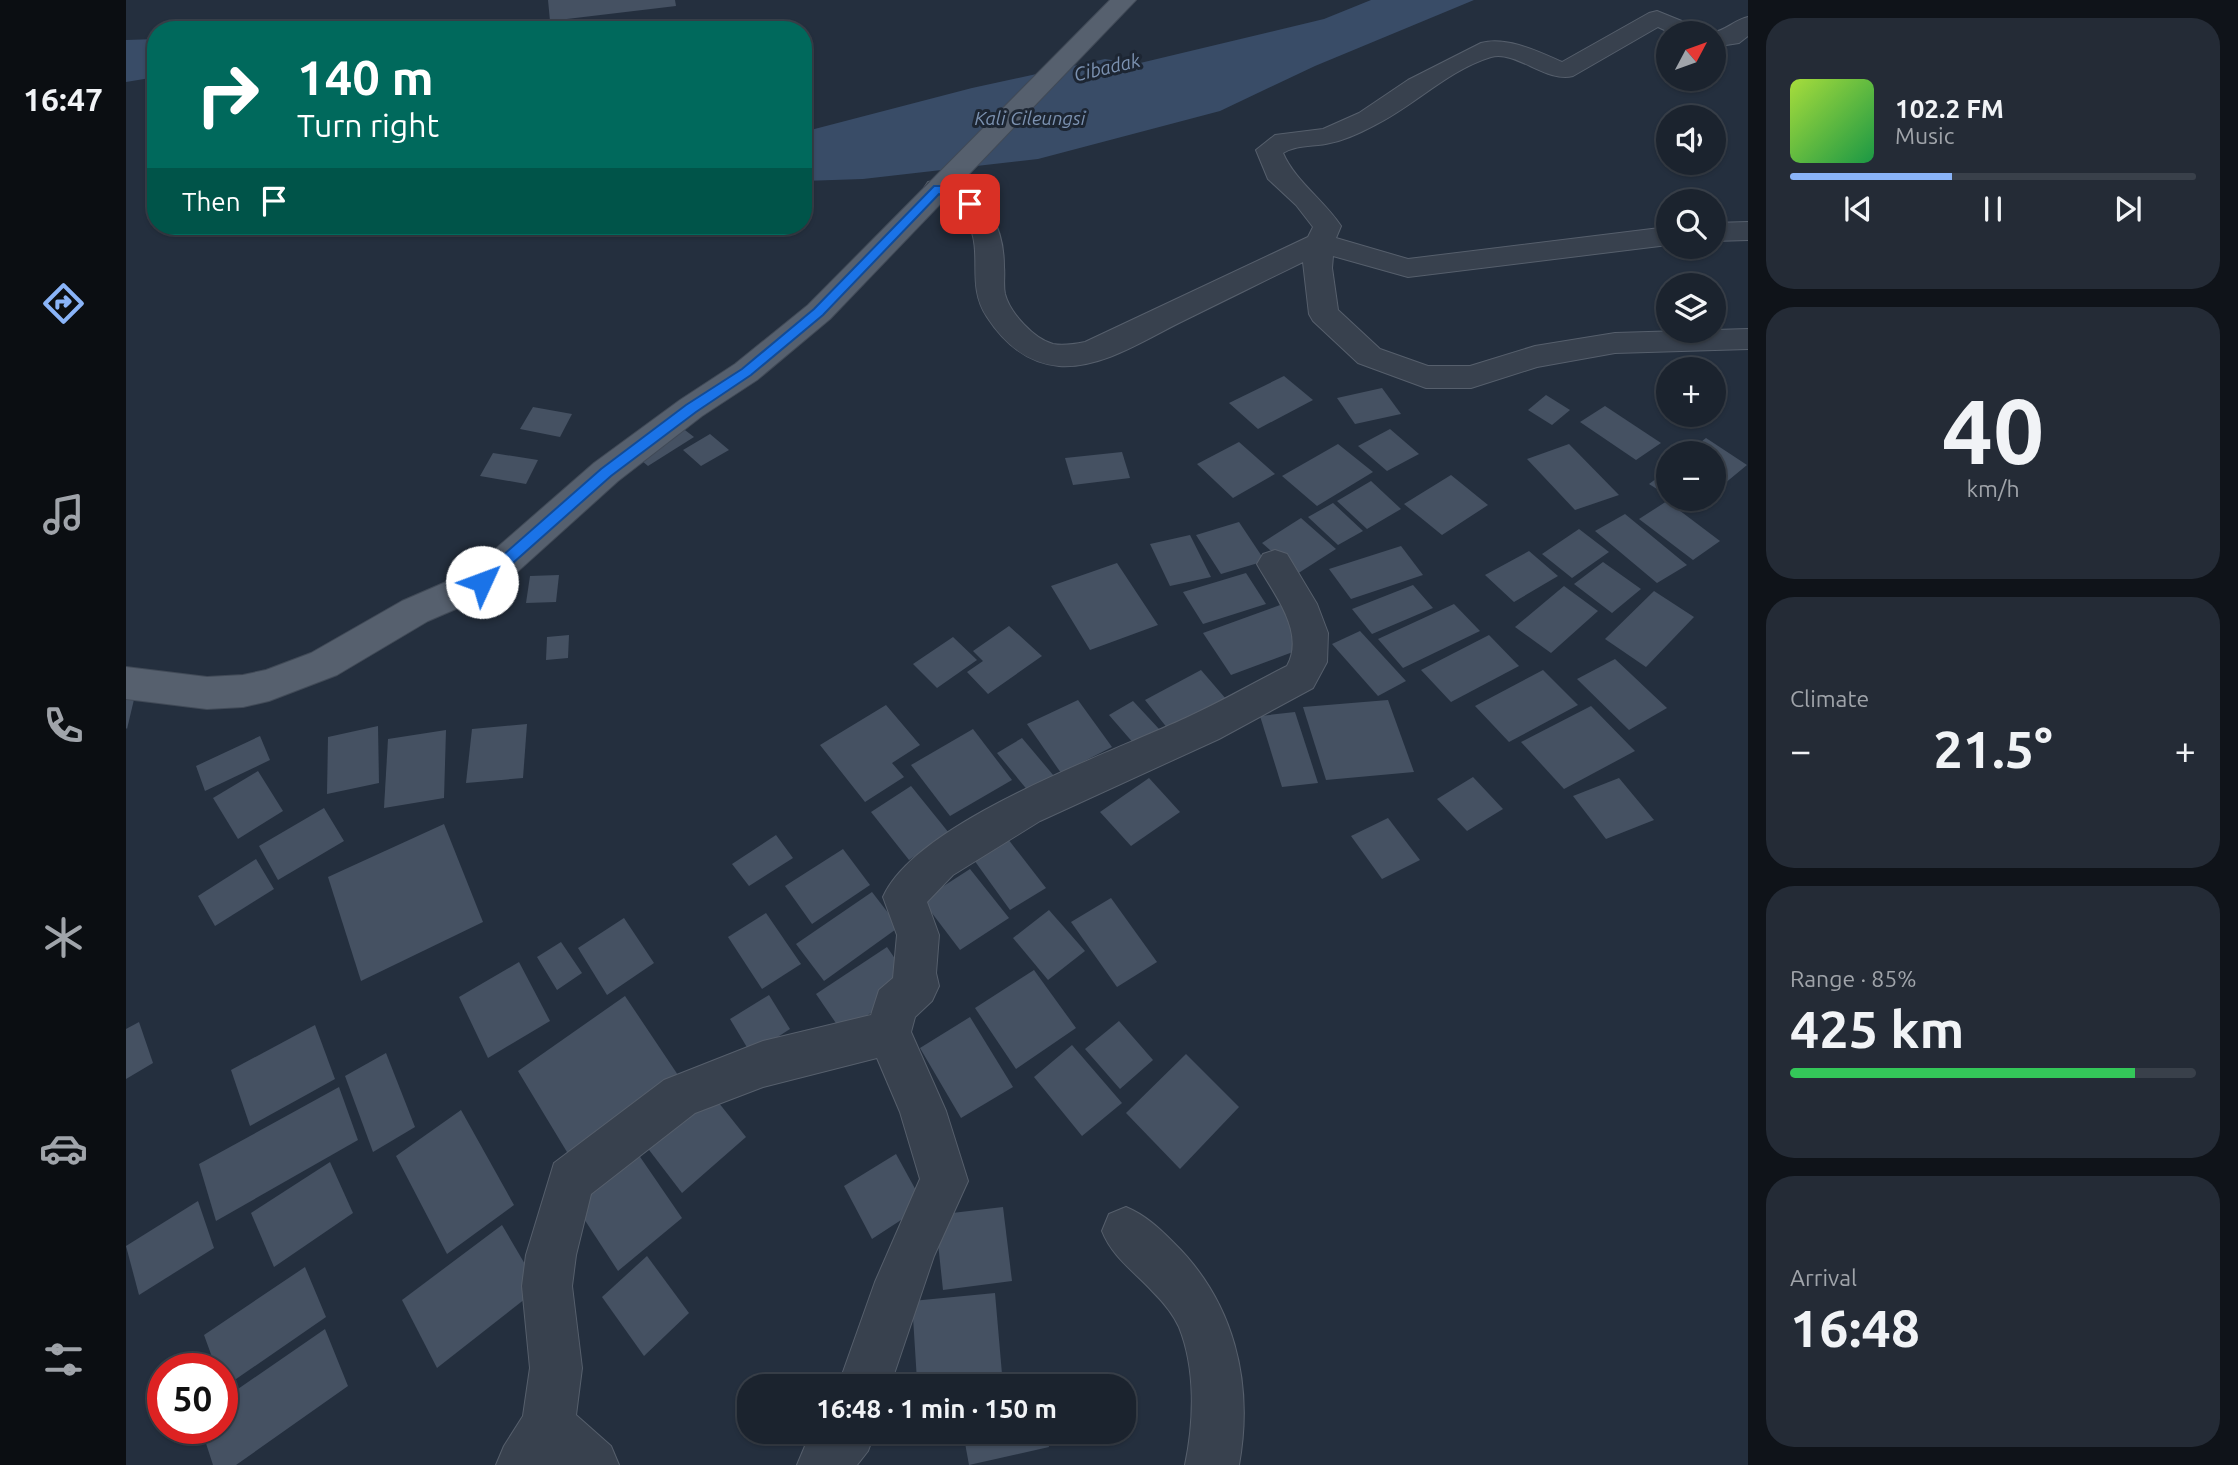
<!DOCTYPE html>
<meta charset="utf-8">
<style>
body{margin:0;font-family:Ubuntu,sans-serif;background:#242b36;color:#f1f3f6;height:100vh;display:flex;flex-direction:column;font-size:26px;white-space:nowrap}
*{box-sizing:border-box;margin:0}
p{font-size:23px;color:#a0a4aa}
.icon{flex:none;width:38px;height:38px;fill:none;stroke:currentColor;stroke-width:2;stroke-linecap:round;stroke-linejoin:round}
.map{position:relative;flex:1;overflow:hidden}
.drawer{display:flex;flex-direction:column;gap:18px;padding:18px;background:#0f1319;width:490px}
.drawer>*{flex:none}
.guide{position:absolute;left:21px;top:21px;width:665px;height:214px;border-radius:28px;box-shadow:0 2px 5px #0004,0 0 0 2px #39404a;background:#00695c;color:#fff;overflow:hidden}
.needle{width:46px;rotate:49deg}
.buttons{position:absolute;left:1530px;top:21px;display:grid;gap:14px}
.buttons a{display:grid;place-items:center;width:70px;height:70px;border-radius:50%;background:#1b232e;box-shadow:0 2px 5px #0004,0 0 0 2px #39404a;font-size:35px}
.speed{position:absolute;left:21px;top:1353px;display:flex;gap:14px;font-size:35px;font-weight:700;text-align:center}
.speed>*{display:grid;place-content:center;width:91px;height:91px;border-radius:50%;background:#1b232e;box-shadow:0 2px 5px #0004,0 0 0 2px #39404a;line-height:1}
.speed .limit{border:10px solid #d22;background:#fff;color:#111}
.pin{position:absolute;display:grid;place-items:center;width:60px;height:60px;color:#fff;margin:-30px;border-radius:14px;box-shadow:0 4px 10px #0006}
.me{position:absolute;width:77px;margin:-38px;rotate:47deg;stroke-linejoin:round;filter:drop-shadow(0 0 5px #0008)}
.turn{display:flex;align-items:center;gap:24px;height:147px;padding:0 35px;font-size:32px}
.turn .icon{width:91px;height:91px;stroke-width:2.5}
.turn b{display:block;font-size:49px;line-height:60px}
.then{display:flex;align-items:center;height:66px;padding:0 35px;background:#0003;gap:14px;font-size:26px}
.big{font-size:52px;font-weight:600;line-height:1.1}
.drawer .widget{flex:1;display:flex;flex-direction:column;justify-content:center;gap:10px;min-width:0;padding:0 24px;border-radius:28px;background:#242b36}
.drawer .dial{align-items:center;gap:0}
.dial b{font-size:91px;line-height:1}
.song{display:flex;align-items:center;gap:21px}
.cover{width:84px;height:84px;border-radius:10px;background:linear-gradient(135deg,hsl(80 70% 55%),hsl(140 70% 35%))}
.played{height:7px;border-radius:4px;background:linear-gradient(90deg,#8ab4f8 40%,#39404a 40%)}
.keys{display:flex;justify-content:space-around;direction:ltr}
.heat{display:flex;justify-content:space-between;align-items:center;font-size:38px;direction:ltr}
.charge{height:10px;border-radius:5px;background:linear-gradient(90deg,#34c759 85%,#39404a 0)}
.trip{position:absolute;left:611px;top:1374px;width:399px;height:70px;border-radius:28px;background:#1b232e;box-shadow:0 2px 5px #0004,0 0 0 2px #39404a;font-weight:600;line-height:70px;text-align:center}
main{display:flex;flex:1;min-height:0}
.tabs{display:flex;flex-direction:column;width:126px;justify-content:space-around;align-items:center;background:#0b0e12;color:#a0a4aa}
.tabs .icon{width:49px;height:49px}
.tabs .active{color:#8ab4f8}
.tabs b{font-size:32px;color:#f1f3f6}
.map>svg:first-child{display:block}
.water{fill:#394c67}
.building{fill:#455162}
.lines{fill:none;stroke-linecap:round;stroke-linejoin:round}
.minor-casing{stroke:#565f6c;stroke-width:2}
.major-casing{stroke:#414a57;stroke-width:2}
.minor{fill:#38414e;fill-rule:evenodd}
.major{fill:#56606e;fill-rule:evenodd}
.route{fill:#1a73e8;stroke:#114b97;stroke-width:2}
.labels{text-anchor:middle;dominant-baseline:central;stroke-width:6;stroke-linejoin:round;paint-order:stroke}
.far-water-label{font-size:19px;font-style:italic;fill:#7c92b1;stroke:#1d2633}
</style>
<main>
<nav class="tabs">
<b>16:47</b>
<svg class="icon active" aria-label="directions" viewBox="0 0 24 24"><path d="M12 3l9 9-9 9-9-9zM9 14v-3h6M13 9l2 2-2 2"/></svg>
<svg class="icon" aria-label="music" viewBox="0 0 24 24"><path d="M9 18V5l10-2v13"/><circle cx="6" cy="18" r="3"/><circle cx="16" cy="16" r="3"/></svg>
<svg class="icon" aria-label="phone" viewBox="0 0 24 24"><path d="M5 4h4l2 5-3 2q2 4 5 5l2-3 5 2v4C11 20 4 13 5 4z"/></svg>
<svg class="icon" aria-label="climate" viewBox="0 0 24 24"><path d="M12 3v18M4 7l16 10M4 17L20 7"/></svg>
<svg class="icon" aria-label="car" viewBox="0 0 24 24"><path d="M5 17H2v-5l4-1 3-4h7l3 4 3 1v5h-3M9 17h6M6 11h13"/><circle cx="7" cy="17" r="2"/><circle cx="17" cy="17" r="2"/></svg>
<svg class="icon" aria-label="filters" viewBox="0 0 24 24"><path d="M4 7h16M4 17h16"/><circle cx="9" cy="7" r="2"/><circle cx="15" cy="17" r="2"/></svg>
</nav>
<div class="map">
<svg width="1622" height="1465" viewBox="0 0 1622 1465">
<rect width="100%" height="100%" fill="#242f3e"/>
<!-- water -->
<g class="water">
<polygon points="1245,0 1348,0 1189,66 1094,111 912,159 737,179 677,181 677,132 846,88 979,59 1010,64 1198,19"/>
<polygon points="30,39 30,77 0,82 0,40"/>
</g>
<!-- building -->
<g class="building">
<polygon points="422,0 549,0 550,6 424,21"/>
<polygon points="1158,376 1187,400 1132,429 1103,403"/>
<polygon points="1256,388 1275,414 1229,424 1211,398"/>
<polygon points="1420,395 1444,410 1426,425 1402,410"/>
<polygon points="1479,406 1535,443 1510,460 1454,422"/>
<polygon points="407,407 446,414 434,437 394,429"/>
<polygon points="555,427 568,437 522,466 509,455"/>
<polygon points="1264,429 1293,454 1261,471 1232,446"/>
<polygon points="584,434 603,450 575,466 557,450"/>
<polygon points="1580,438 1621,465 1598,484 1587,477 1587,453 1561,453"/>
<polygon points="1113,442 1149,474 1107,498 1071,464"/>
<polygon points="1212,444 1247,472 1191,506 1156,476"/>
<polygon points="1443,444 1493,495 1449,510 1401,459"/>
<polygon points="996,452 1004,478 947,485 939,458"/>
<polygon points="367,453 412,460 400,484 354,476"/>
<polygon points="1542,470 1542,496 1523,484"/>
<polygon points="1325,475 1362,505 1316,535 1278,504"/>
<polygon points="1245,481 1275,509 1241,529 1211,501"/>
<polygon points="1541,501 1594,541 1567,560 1513,519"/>
<polygon points="1207,503 1237,531 1212,545 1182,517"/>
<polygon points="1499,514 1561,565 1531,583 1469,531"/>
<polygon points="1175,518 1210,549 1171,574 1136,543"/>
<polygon points="1113,522 1139,561 1095,574 1070,535"/>
<polygon points="1453,529 1483,552 1446,578 1416,554"/>
<polygon points="1064,535 1085,577 1044,586 1024,544"/>
<polygon points="1275,546 1297,575 1225,599 1203,569"/>
<polygon points="1403,551 1432,576 1388,602 1359,575"/>
<polygon points="1477,562 1515,589 1486,613 1448,584"/>
<polygon points="991,563 1032,625 964,650 925,586"/>
<polygon points="1120,573 1140,604 1077,624 1057,592"/>
<polygon points="433,575 430,602 400,603 404,576"/>
<polygon points="1287,585 1307,608 1246,634 1226,609"/>
<polygon points="1438,586 1472,611 1425,653 1389,627"/>
<polygon points="1528,591 1568,617 1520,667 1479,639"/>
<polygon points="1328,604 1354,631 1277,668 1252,639"/>
<polygon points="1154,605 1183,646 1105,675 1077,633"/>
<polygon points="883,626 916,656 862,694 841,672 857,661 847,651"/>
<polygon points="1234,631 1280,681 1252,696 1206,644"/>
<polygon points="443,635 442,658 420,660 421,637"/>
<polygon points="1363,635 1393,666 1325,702 1295,670"/>
<polygon points="827,637 851,660 811,688 787,664"/>
<polygon points="1489,659 1541,708 1503,730 1451,679"/>
<polygon points="1075,670 1100,699 1042,729 1019,700"/>
<polygon points="1417,670 1452,705 1383,742 1349,706"/>
<polygon points="10,691 1,729 0,728 0,692"/>
<polygon points="952,700 986,747 935,773 901,724"/>
<polygon points="1262,700 1288,772 1200,780 1177,707"/>
<polygon points="1007,701 1034,730 1009,745 983,715"/>
<polygon points="760,705 794,745 766,763 778,777 739,802 694,745"/>
<polygon points="1465,706 1509,751 1438,789 1395,742"/>
<polygon points="1169,712 1192,783 1156,787 1134,716"/>
<polygon points="401,724 397,778 340,783 346,729"/>
<polygon points="252,726 253,783 201,794 202,737"/>
<polygon points="847,729 886,780 824,816 785,765"/>
<polygon points="320,730 318,798 258,808 262,739"/>
<polygon points="134,736 144,760 79,791 70,766"/>
<polygon points="896,738 928,776 903,792 871,753"/>
<polygon points="132,771 157,811 112,839 87,798"/>
<polygon points="1347,777 1377,809 1341,831 1311,799"/>
<polygon points="1023,778 1054,812 1005,846 974,812"/>
<polygon points="1493,778 1528,820 1480,839 1447,796"/>
<polygon points="785,786 823,833 783,860 745,812"/>
<polygon points="198,808 218,841 152,880 133,846"/>
<polygon points="1262,818 1294,860 1256,879 1225,836"/>
<polygon points="318,824 357,922 235,981 202,877"/>
<polygon points="650,835 667,858 623,886 606,864"/>
<polygon points="882,839 920,888 884,910 848,860"/>
<polygon points="717,849 744,885 686,924 659,886"/>
<polygon points="130,859 148,889 89,926 72,896"/>
<polygon points="844,869 883,918 834,950 796,900"/>
<polygon points="746,892 773,927 698,981 670,944"/>
<polygon points="985,898 1031,962 991,987 945,922"/>
<polygon points="923,910 959,951 922,980 887,938"/>
<polygon points="640,913 675,964 636,989 602,937"/>
<polygon points="498,918 528,963 481,995 452,948"/>
<polygon points="435,942 456,973 431,990 411,957"/>
<polygon points="761,947 787,985 716,1032 690,994"/>
<polygon points="393,962 424,1021 362,1058 333,997"/>
<polygon points="908,970 950,1028 890,1069 849,1008"/>
<polygon points="643,995 664,1029 625,1054 604,1019"/>
<polygon points="499,996 556,1081 447,1162 392,1071"/>
<polygon points="844,1017 887,1087 835,1118 794,1048"/>
<polygon points="993,1021 1027,1060 994,1089 959,1049"/>
<polygon points="13,1022 27,1063 0,1079 0,1029"/>
<polygon points="189,1025 209,1079 124,1126 105,1070"/>
<polygon points="946,1045 996,1103 956,1136 908,1077"/>
<polygon points="260,1053 289,1127 247,1152 219,1076"/>
<polygon points="1060,1054 1113,1107 1054,1169 1000,1113"/>
<polygon points="213,1087 232,1140 90,1221 73,1164"/>
<polygon points="581,1088 620,1137 556,1193 517,1142"/>
<polygon points="335,1110 388,1205 321,1254 270,1156"/>
<polygon points="510,1151 556,1218 492,1271 447,1202"/>
<polygon points="770,1154 798,1205 746,1239 718,1186"/>
<polygon points="204,1162 227,1213 148,1267 125,1213"/>
<polygon points="72,1201 88,1248 13,1295 0,1246"/>
<polygon points="877,1207 886,1281 817,1290 809,1215"/>
<polygon points="376,1225 413,1288 311,1368 276,1300"/>
<polygon points="521,1256 563,1313 518,1356 476,1297"/>
<polygon points="179,1267 200,1317 97,1388 96,1368 90,1368 78,1335"/>
<polygon points="869,1293 876,1374 791,1381 786,1301"/>
<polygon points="199,1329 222,1386 110,1465 87,1465 75,1428 96,1428 96,1400"/>
<polygon points="837,1432 920,1432 923,1447 843,1465"/>
</g>
<g class="lines">
<defs>
<g id="minor">
<path d="M1531,11L1573,28L1576,33H1545L1532,27L1447,76C1420,83 1390,50 1365,57C1322,70 1288,106 1249,125C1236,132 1219,140 1204,143C1189,147 1171,144 1157,153C1169,181 1198,200 1215,226L1210,238L1282,259L1542,227V245L1282,277L1207,256L1206,268L1212,310L1254,349L1302,366H1344L1409,346L1489,333L1622,329V349L1489,353L1411,367L1345,388H1300L1232,363L1187,321L1183,314L1177,262C1137,282 1097,301 1057,321C1020,339 976,369 933,366C900,363 878,343 861,317C840,285 857,256 843,224C834,204 809,204 798,188L802,182C816,179 826,183 838,190C867,206 878,235 878,267C879,276 877,285 879,294C884,313 908,339 927,344C938,346 949,344 959,342L1182,237L1187,227L1170,205L1142,179L1130,150L1149,135L1197,129L1233,113L1282,80L1355,43C1381,36 1413,52 1436,62L1523,13Z"/>
<path d="M1622,17V36L1613,43L1587,47V33H1585C1600,31 1608,20 1622,17Z"/>
<polygon points="1622,222 1622,240 1587,241 1587,223"/>
<path d="M1149,550L1161,554L1191,604L1202,633L1201,662L1187,688L1093,739L914,821L827,875L801,902L813,935L810,973L813,986L806,1001L789,1017L785,1032L820,1111L842,1181L808,1256L764,1386H712L749,1282L794,1179L774,1112L751,1058L637,1087L569,1113L465,1194L450,1255L446,1286L456,1368L450,1415L485,1446L493,1465H370L378,1446L397,1416L404,1368L396,1286L400,1255L428,1163L538,1080L637,1041L745,1015L753,990L767,978L771,935L757,897C791,820 989,752 1066,715C1098,700 1129,682 1161,666C1180,632 1147,593 1131,564L1137,554Z"/>
<path d="M1000,1207C1019,1215 1032,1227 1047,1242C1108,1301 1128,1382 1113,1465H1059C1068,1422 1070,1369 1053,1327C1047,1314 1037,1302 1027,1292C1009,1272 986,1257 976,1231L983,1214Z"/>
<polygon points="690,1432 749,1432 742,1451 731,1465 671,1465 679,1446"/>
</g>
<polygon id="major" points="984,0 1010,0 704,319 631,380 576,416 492,481 369,592 302,621 211,675 143,701 117,707 81,709 0,699 0,667 81,677 117,675 140,670 185,653 276,601 343,572 468,463 554,400 609,364 682,305"/>
</defs>
<!-- minor casing -->
<use href="#minor" class="minor-casing"/>
<!-- major casing -->
<use href="#major" class="major-casing"/>
<!-- minor -->
<use href="#minor" class="minor"/>
<!-- major -->
<use href="#major" class="major"/>
</g>
<!-- route -->
<polygon class="route" points="808,186 816,186 850,204 840,207 813,194 697,315 625,375 570,412 485,476 361,586 351,586 349,582 351,578 475,469 560,405 616,369 688,309"/>
<g class="labels">
<!-- far-water labels -->
<g class="far-water-label">
<text transform="translate(981 67) rotate(-13)">Cibadak</text>
<text x="904" y="118">Kali Cileungsi</text>
</g>
</g>
</svg>
<div class="buttons">
<a><svg class="needle" viewBox="-14 -14 28 28"><path d="M0-13l5 13h-10z" fill="#e53935"/><path d="M0 13l5-13h-10z" fill="#a0a4aa"/></svg></a>
<a><svg class="icon" aria-label="sound" viewBox="0 0 24 24"><path d="M4 9h4l5-4v14l-5-4H4zM17 9q2 3 0 6"/></svg></a>
<a><svg class="icon" aria-label="search" viewBox="0 0 24 24"><circle cx="10" cy="10" r="6"/><path d="M15 15l6 6"/></svg></a>
<a><svg class="icon" aria-label="layers" viewBox="0 0 24 24"><path d="M12 4l9 5-9 5-9-5zM3 14l9 5 9-5"/></svg></a>
<a>+</a>
<a>−</a>
</div>
<div class="speed"><div class="limit">50</div></div>
<div class="pin" style="left:844px;top:204px;background:#d93025"><svg class="icon" aria-label="arrive" viewBox="0 0 24 24"><path d="M6 21V4h12l-3 4 3 4H6"/></svg></div>
<svg class="me" style="left:356px;top:582px" viewBox="-20 -20 40 40"><circle r="19" fill="#fff"/><path d="M0-13L10 11 0 6-10 11z" fill="#1a73e8"/></svg>
<div class="trip">16:48 · 1 min · 150 m</div>
<div class="guide">
<div class="turn"><svg class="icon" aria-label="right" viewBox="0 0 24 24"><path d="M7 20v-9h11M14 6l5 5-5 5"/></svg><div><b>140 m</b>Turn right</div></div>
<div class="then">Then<svg class="icon" aria-label="arrive" viewBox="0 0 24 24"><path d="M6 21V4h12l-3 4 3 4H6"/></svg></div>
</div>
</div>
<section class="drawer">
<div class="widget">
<div class="song"><i class="cover"></i><div><b>102.2 FM</b><p>Music</p></div></div>
<div class="played"></div>
<div class="keys"><svg class="icon" aria-label="previous" viewBox="0 0 24 24"><path d="M18 5L8 12l10 7zM5 5v14"/></svg><svg class="icon" aria-label="pause" viewBox="0 0 24 24"><path d="M8 5v14M16 5v14"/></svg><svg class="icon" aria-label="next" viewBox="0 0 24 24"><path d="M6 5l10 7-10 7zM19 5v14"/></svg></div>
</div>
<div class="widget dial"><b>40</b><p>km/h</p></div>
<div class="widget"><p>Climate</p>
<div class="heat"><a>−</a><b class="big">21.5°</b><a>+</a></div>
</div>
<div class="widget"><p>Range · 85%</p><b class="big">425 km</b><div class="charge"></div></div>
<div class="widget"><p>Arrival</p><b class="big">16:48</b></div>
</section>
</main>
